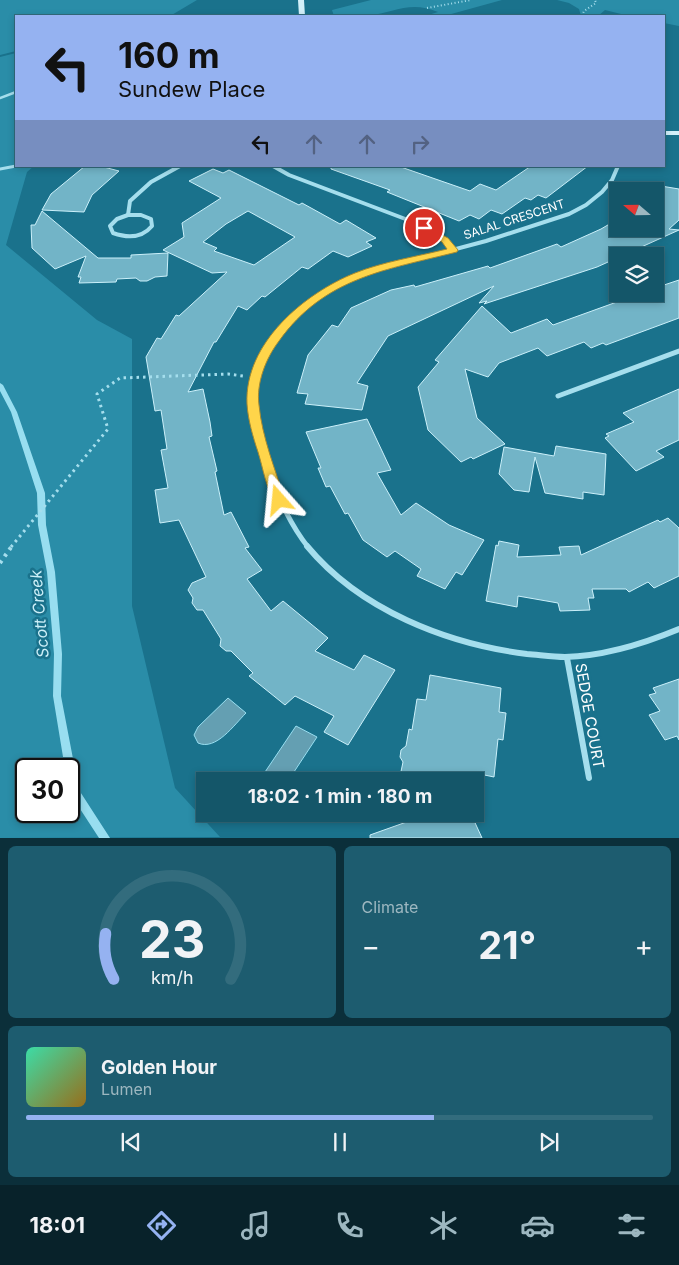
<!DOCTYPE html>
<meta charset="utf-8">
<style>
body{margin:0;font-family:Inter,sans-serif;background:#1d5c6f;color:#f1f3f6;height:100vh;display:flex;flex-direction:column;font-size:19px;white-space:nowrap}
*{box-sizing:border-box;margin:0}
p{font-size:16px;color:#9db7c0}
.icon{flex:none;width:28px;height:28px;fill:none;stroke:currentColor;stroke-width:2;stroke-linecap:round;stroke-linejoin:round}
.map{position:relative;height:838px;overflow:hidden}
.side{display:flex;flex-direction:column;gap:8px;padding:8px;background:#0b2f3a;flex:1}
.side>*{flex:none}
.guide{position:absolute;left:15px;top:15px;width:650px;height:152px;border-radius:0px;box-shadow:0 2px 8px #0003,0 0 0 1px #336c7d;background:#95b2f1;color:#111;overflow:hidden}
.needle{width:32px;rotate:290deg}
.buttons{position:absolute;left:609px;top:182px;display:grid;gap:10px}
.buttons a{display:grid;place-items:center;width:55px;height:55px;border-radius:0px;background:#145669;box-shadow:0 2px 8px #0003,0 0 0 1px #336c7d;font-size:25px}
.speed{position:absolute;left:15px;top:758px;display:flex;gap:10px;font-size:25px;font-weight:700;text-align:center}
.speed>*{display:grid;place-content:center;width:65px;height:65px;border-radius:50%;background:#145669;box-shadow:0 2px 8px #0003,0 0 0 1px #336c7d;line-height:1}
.speed .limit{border:2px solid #111;border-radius:8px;background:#fff;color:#111}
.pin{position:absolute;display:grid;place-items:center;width:42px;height:42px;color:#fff;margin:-21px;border:2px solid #fff;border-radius:50%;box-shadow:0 1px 5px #0007}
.me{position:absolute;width:55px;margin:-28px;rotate:342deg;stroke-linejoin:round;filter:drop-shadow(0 0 4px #0008)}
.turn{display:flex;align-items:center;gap:18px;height:105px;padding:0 20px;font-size:22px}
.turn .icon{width:65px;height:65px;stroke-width:2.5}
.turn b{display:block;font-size:35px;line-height:42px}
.lanes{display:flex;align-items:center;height:48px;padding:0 20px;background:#0003;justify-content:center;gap:25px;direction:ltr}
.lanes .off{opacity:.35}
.big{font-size:38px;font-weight:700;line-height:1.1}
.side .card{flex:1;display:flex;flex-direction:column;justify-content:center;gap:8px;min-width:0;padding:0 18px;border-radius:8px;background:#1d5c6f}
.side .dial{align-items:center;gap:0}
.dial svg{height:130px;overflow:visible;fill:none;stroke:#336c7d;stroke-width:7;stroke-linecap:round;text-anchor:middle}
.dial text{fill:#f1f3f6;stroke:none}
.song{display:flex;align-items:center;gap:15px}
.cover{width:60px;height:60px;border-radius:8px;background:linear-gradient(135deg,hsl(160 70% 55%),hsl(40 70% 35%))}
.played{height:5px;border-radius:2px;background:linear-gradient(90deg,#95b2f1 65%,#336c7d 65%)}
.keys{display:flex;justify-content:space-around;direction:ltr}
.heat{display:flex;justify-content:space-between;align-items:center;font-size:28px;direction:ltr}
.side .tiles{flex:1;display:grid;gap:8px;grid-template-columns:1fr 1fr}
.card:last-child{grid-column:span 2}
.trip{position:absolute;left:196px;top:772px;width:288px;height:50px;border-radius:0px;background:#145669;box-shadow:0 2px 8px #0003,0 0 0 1px #336c7d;font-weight:700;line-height:50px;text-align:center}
.menu{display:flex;height:80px;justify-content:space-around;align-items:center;background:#08222a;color:#9db7c0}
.menu .icon{width:35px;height:35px}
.menu .active{color:#95b2f1}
.menu b{font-size:22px;color:#f1f3f6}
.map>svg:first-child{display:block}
.green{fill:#2a8da8;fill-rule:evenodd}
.water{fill:#649fb2;stroke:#98def0}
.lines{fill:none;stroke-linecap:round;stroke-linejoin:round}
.stream{fill:#98def0;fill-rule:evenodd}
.building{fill:#72b4c7;stroke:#cbf0fa;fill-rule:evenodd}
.path-far2{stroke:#a5deed;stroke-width:2;stroke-dasharray:1 2.5;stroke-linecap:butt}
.path-far1{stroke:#a5deed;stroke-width:3;stroke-dasharray:2.5 4;stroke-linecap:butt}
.path{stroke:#a5deed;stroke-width:4;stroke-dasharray:3 5;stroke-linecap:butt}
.lane-far1{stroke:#a5deed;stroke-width:2.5}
.lane{stroke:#a5deed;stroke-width:3}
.street-far2{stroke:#a5deed;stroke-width:4}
.street-far1{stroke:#a5deed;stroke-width:5}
.street{stroke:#a5deed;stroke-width:6}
.secondary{fill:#d2f0fa;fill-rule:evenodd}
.route{fill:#ffd54a;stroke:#a68a30}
.labels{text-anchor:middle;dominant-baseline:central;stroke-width:5;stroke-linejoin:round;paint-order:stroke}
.street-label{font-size:12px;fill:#fff;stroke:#1a728c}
.near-street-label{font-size:15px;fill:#fff;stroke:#1a728c}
.near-water-label{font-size:16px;font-style:italic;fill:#cceff8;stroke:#1a728c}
</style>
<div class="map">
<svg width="679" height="838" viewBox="0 0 679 838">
<rect width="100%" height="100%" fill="#1a728c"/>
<!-- green -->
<g class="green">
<polygon points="0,0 197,0 170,16 16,16 16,51 0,55"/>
<path d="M371,0H502L444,16H425L438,12C410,0 394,13 366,16C356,17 345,16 334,16L332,10Z"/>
<polygon points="557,0 679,0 679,26 664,23 664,16 629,16 605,10 598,16 581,16 579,9 569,3"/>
<path d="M16,53V166H34L27,172L6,245L97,320L132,339V606L175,788L220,837L0,838V57ZM26,769H69V811H26Z"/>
</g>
<!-- water -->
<g class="water">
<path d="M228,698L246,713C234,725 216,751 198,743L194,735L198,727Z"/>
<polygon points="296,726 317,737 288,781 274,781 263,775"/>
</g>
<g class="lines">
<!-- stream -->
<polygon class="stream" points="0,383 3,385 17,412 45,493 46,525 55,572 62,654 61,696 79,790 110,838 99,838 71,795 69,790 69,769 65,769 53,696 54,654 47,572 38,525 37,493 11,412 0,391"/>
</g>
<!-- building -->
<g class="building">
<polygon points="85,166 100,166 119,171 92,195 84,212 42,210 51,194"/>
<polygon points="331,166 398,166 470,191 480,184 496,190 531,166 588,166 546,198 538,195 531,200 525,198 502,214 491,210 479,219 470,215 459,221 387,192 390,190 331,169"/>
<path d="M213,169L223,173L229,170L299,205L302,203L340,224L346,220L376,238L366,242L372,246L348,257L333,251L308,269L302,267L265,297L262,296L247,310L238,306L216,342H214L188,392L203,389L210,422L212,436L209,437L217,471L215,472L224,515L231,512L249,547L245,548L262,570L247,579L271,611L283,601L328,638L315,651L354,670L364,655L395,670L348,745L324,732L334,716L295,696L285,705L249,676L253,673L231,651H226L220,646L221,639L203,610H197L192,603L193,598L188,590L192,583L206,577L179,520L160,523L155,490L168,488L161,450L167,449L161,410L155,411L146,357L157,338L161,339L176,315L179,316L227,272L212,273L163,250L184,237L182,223L221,198L189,181ZM248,211L295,237L254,265L214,251L217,248L203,242L226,224Z"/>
<polygon points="655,185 679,189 679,220 669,229 679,230 597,267 484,304 487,301 479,303 494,286 388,336 357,383 368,386 362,410 305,404 308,394 297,393 308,355 332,325 338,327 351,308 391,290 414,285 415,287 488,266 490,268 557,244 561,247 601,229 618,219 618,229 655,229"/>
<polygon points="42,211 98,258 131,258 131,255 168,253 167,276 155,277 147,281 140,281 136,278 117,279 116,282 79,283 81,277 78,277 86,256 55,269 32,248 31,225 35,225"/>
<polygon points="679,280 679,318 606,345 603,343 591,348 584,342 547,356 538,348 499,363 488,377 465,369 477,418 505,444 473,459 471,457 461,462 428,430 418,387 439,362 435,360 482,306 511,333 547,319 553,325 639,294 655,294 655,288"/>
<polygon points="679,389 679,440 656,451 664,457 636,471 605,438 609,436 606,434 634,422 623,413"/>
<polygon points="367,419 391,470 377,473 401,515 416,503 449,525 484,540 462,575 456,572 445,589 417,576 421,569 395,551 387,557 363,540 348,513 345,514 330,486 326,487 318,468 321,468 306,432"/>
<polygon points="556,446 606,454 604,495 583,492 583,499 545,493 535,457 529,492 514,490 499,474 504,447 554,456"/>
<polygon points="668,518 679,528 679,576 654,588 648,582 629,592 626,589 592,589 594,598 588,598 590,610 560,611 558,603 518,596 517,607 486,601 496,545 498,546 499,541 519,545 517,557 561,555 559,547 579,546 581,555 658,520 660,522"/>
<polygon points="430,675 501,688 499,712 506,713 503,740 498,739 494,777 475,773 475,779 452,775 455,781 399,781 403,762 400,757 401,750 406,746 409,729 412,730 417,699 426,700"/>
<polygon points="679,679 679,740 677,736 665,740 649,715 660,711 649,695 656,693 653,688"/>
<polygon points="429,814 471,814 482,838 370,838 370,835"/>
</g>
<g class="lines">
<!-- path-far2 -->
<g class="path-far2">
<polyline points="427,8 471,0"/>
<polyline points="582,16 584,11 596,3 595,0"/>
</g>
<!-- path-far1 -->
<polyline class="path-far1" points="11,547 108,429 97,394 120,378 228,374 243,376"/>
<!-- path -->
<polyline class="path" points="0,563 12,546"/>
<!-- lane-far1 -->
<polyline class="lane-far1" points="0,98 16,92"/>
<!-- lane -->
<polyline class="lane" points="0,169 16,166"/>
<!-- street-far2 -->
<g class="street-far2">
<polyline points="273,166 289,175 408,220 437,235 454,250"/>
<path d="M128,215H141L151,219L152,226C142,238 127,238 113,233L110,226L117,219Z"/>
<polyline points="128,215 130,201 151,182 180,166"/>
<polyline points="290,320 320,294 358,275 486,241 569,214 586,205 602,192 612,180 618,166"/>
</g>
<!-- street-far1 -->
<g class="street-far1">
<path d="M291,318C276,334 261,354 256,376C245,424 278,510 308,547"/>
<polyline points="558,396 679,351"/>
</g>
<!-- street -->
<g class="street">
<path d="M307,546C360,610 447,644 527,654C540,655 553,657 565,657C605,656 643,644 679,629"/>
<polyline points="567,658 589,778"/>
</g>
<!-- secondary -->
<g class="secondary">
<polygon points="298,0 304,0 305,16 299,16"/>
<rect x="664" y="131" width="15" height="4"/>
</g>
</g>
<!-- route -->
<path class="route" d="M424,225L448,238L458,250L457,252C386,270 325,277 279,341C266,358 256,383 259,405C262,437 275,469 285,500L283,503H275C266,488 263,468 258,452C253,437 248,420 247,404C244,343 305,293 355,273C382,262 419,256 447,249L442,242L421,229L419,228Z"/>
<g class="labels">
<!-- street labels -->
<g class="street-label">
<text transform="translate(514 219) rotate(-18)">SALAL CRESCENT</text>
</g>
<!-- near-street labels -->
<g class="near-street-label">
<text transform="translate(590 716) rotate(80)">SEDGE COURT</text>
</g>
<!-- near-water labels -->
<g class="near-water-label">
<text transform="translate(39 614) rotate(-95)">Scott Creek</text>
</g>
</g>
</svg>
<div class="buttons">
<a><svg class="needle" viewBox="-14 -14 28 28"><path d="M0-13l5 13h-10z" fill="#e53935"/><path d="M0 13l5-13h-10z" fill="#9db7c0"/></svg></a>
<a><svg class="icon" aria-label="layers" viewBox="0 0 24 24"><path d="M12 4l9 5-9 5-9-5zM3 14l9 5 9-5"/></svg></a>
</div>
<div class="speed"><div class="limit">30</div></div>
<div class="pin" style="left:424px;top:228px;background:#d93025"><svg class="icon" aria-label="arrive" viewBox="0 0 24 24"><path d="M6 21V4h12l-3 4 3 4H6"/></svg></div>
<svg class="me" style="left:279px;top:500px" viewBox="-20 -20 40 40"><path d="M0-17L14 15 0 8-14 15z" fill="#ffd54a" stroke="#fff" stroke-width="4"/></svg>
<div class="trip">18:02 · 1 min · 180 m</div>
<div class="guide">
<div class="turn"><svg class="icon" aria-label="left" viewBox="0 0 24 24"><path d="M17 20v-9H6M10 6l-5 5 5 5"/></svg><div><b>160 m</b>Sundew Place</div></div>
<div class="lanes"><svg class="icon" aria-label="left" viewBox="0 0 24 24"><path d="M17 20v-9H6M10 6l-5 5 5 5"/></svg><svg class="icon off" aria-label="ahead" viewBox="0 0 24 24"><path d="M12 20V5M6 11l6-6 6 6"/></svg><svg class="icon off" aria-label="ahead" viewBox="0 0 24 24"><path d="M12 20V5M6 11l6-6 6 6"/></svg><svg class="icon off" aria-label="right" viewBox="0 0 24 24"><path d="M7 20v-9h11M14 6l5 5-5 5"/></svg></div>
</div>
</div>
<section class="side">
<div class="tiles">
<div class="card dial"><svg viewBox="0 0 100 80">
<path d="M14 69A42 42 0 1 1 86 69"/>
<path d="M14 69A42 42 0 0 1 9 41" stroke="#95b2f1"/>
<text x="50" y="56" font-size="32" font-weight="700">23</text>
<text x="50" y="72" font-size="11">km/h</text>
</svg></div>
<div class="card"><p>Climate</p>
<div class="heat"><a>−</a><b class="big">21°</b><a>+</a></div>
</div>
<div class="card">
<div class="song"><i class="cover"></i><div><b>Golden Hour</b><p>Lumen</p></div></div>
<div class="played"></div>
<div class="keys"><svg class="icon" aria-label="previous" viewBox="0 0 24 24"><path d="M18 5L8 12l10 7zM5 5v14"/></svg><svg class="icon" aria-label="pause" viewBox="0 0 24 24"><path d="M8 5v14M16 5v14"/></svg><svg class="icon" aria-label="next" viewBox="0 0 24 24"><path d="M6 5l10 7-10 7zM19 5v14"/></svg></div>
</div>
</div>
</section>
<nav class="menu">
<b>18:01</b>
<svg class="icon active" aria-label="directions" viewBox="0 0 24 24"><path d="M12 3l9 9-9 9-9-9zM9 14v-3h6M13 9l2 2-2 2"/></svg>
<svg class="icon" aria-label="music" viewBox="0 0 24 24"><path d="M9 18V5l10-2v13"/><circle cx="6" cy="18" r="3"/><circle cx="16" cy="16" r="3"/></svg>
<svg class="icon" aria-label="phone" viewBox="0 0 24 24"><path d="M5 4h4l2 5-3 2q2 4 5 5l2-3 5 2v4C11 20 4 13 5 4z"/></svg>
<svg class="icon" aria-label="climate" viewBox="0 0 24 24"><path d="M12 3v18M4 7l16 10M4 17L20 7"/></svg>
<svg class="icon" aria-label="car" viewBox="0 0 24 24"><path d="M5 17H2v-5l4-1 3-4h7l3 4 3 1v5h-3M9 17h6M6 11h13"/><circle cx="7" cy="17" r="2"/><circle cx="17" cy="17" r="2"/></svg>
<svg class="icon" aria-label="filters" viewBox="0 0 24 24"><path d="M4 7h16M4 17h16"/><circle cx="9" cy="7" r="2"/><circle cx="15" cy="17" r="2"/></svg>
</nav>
